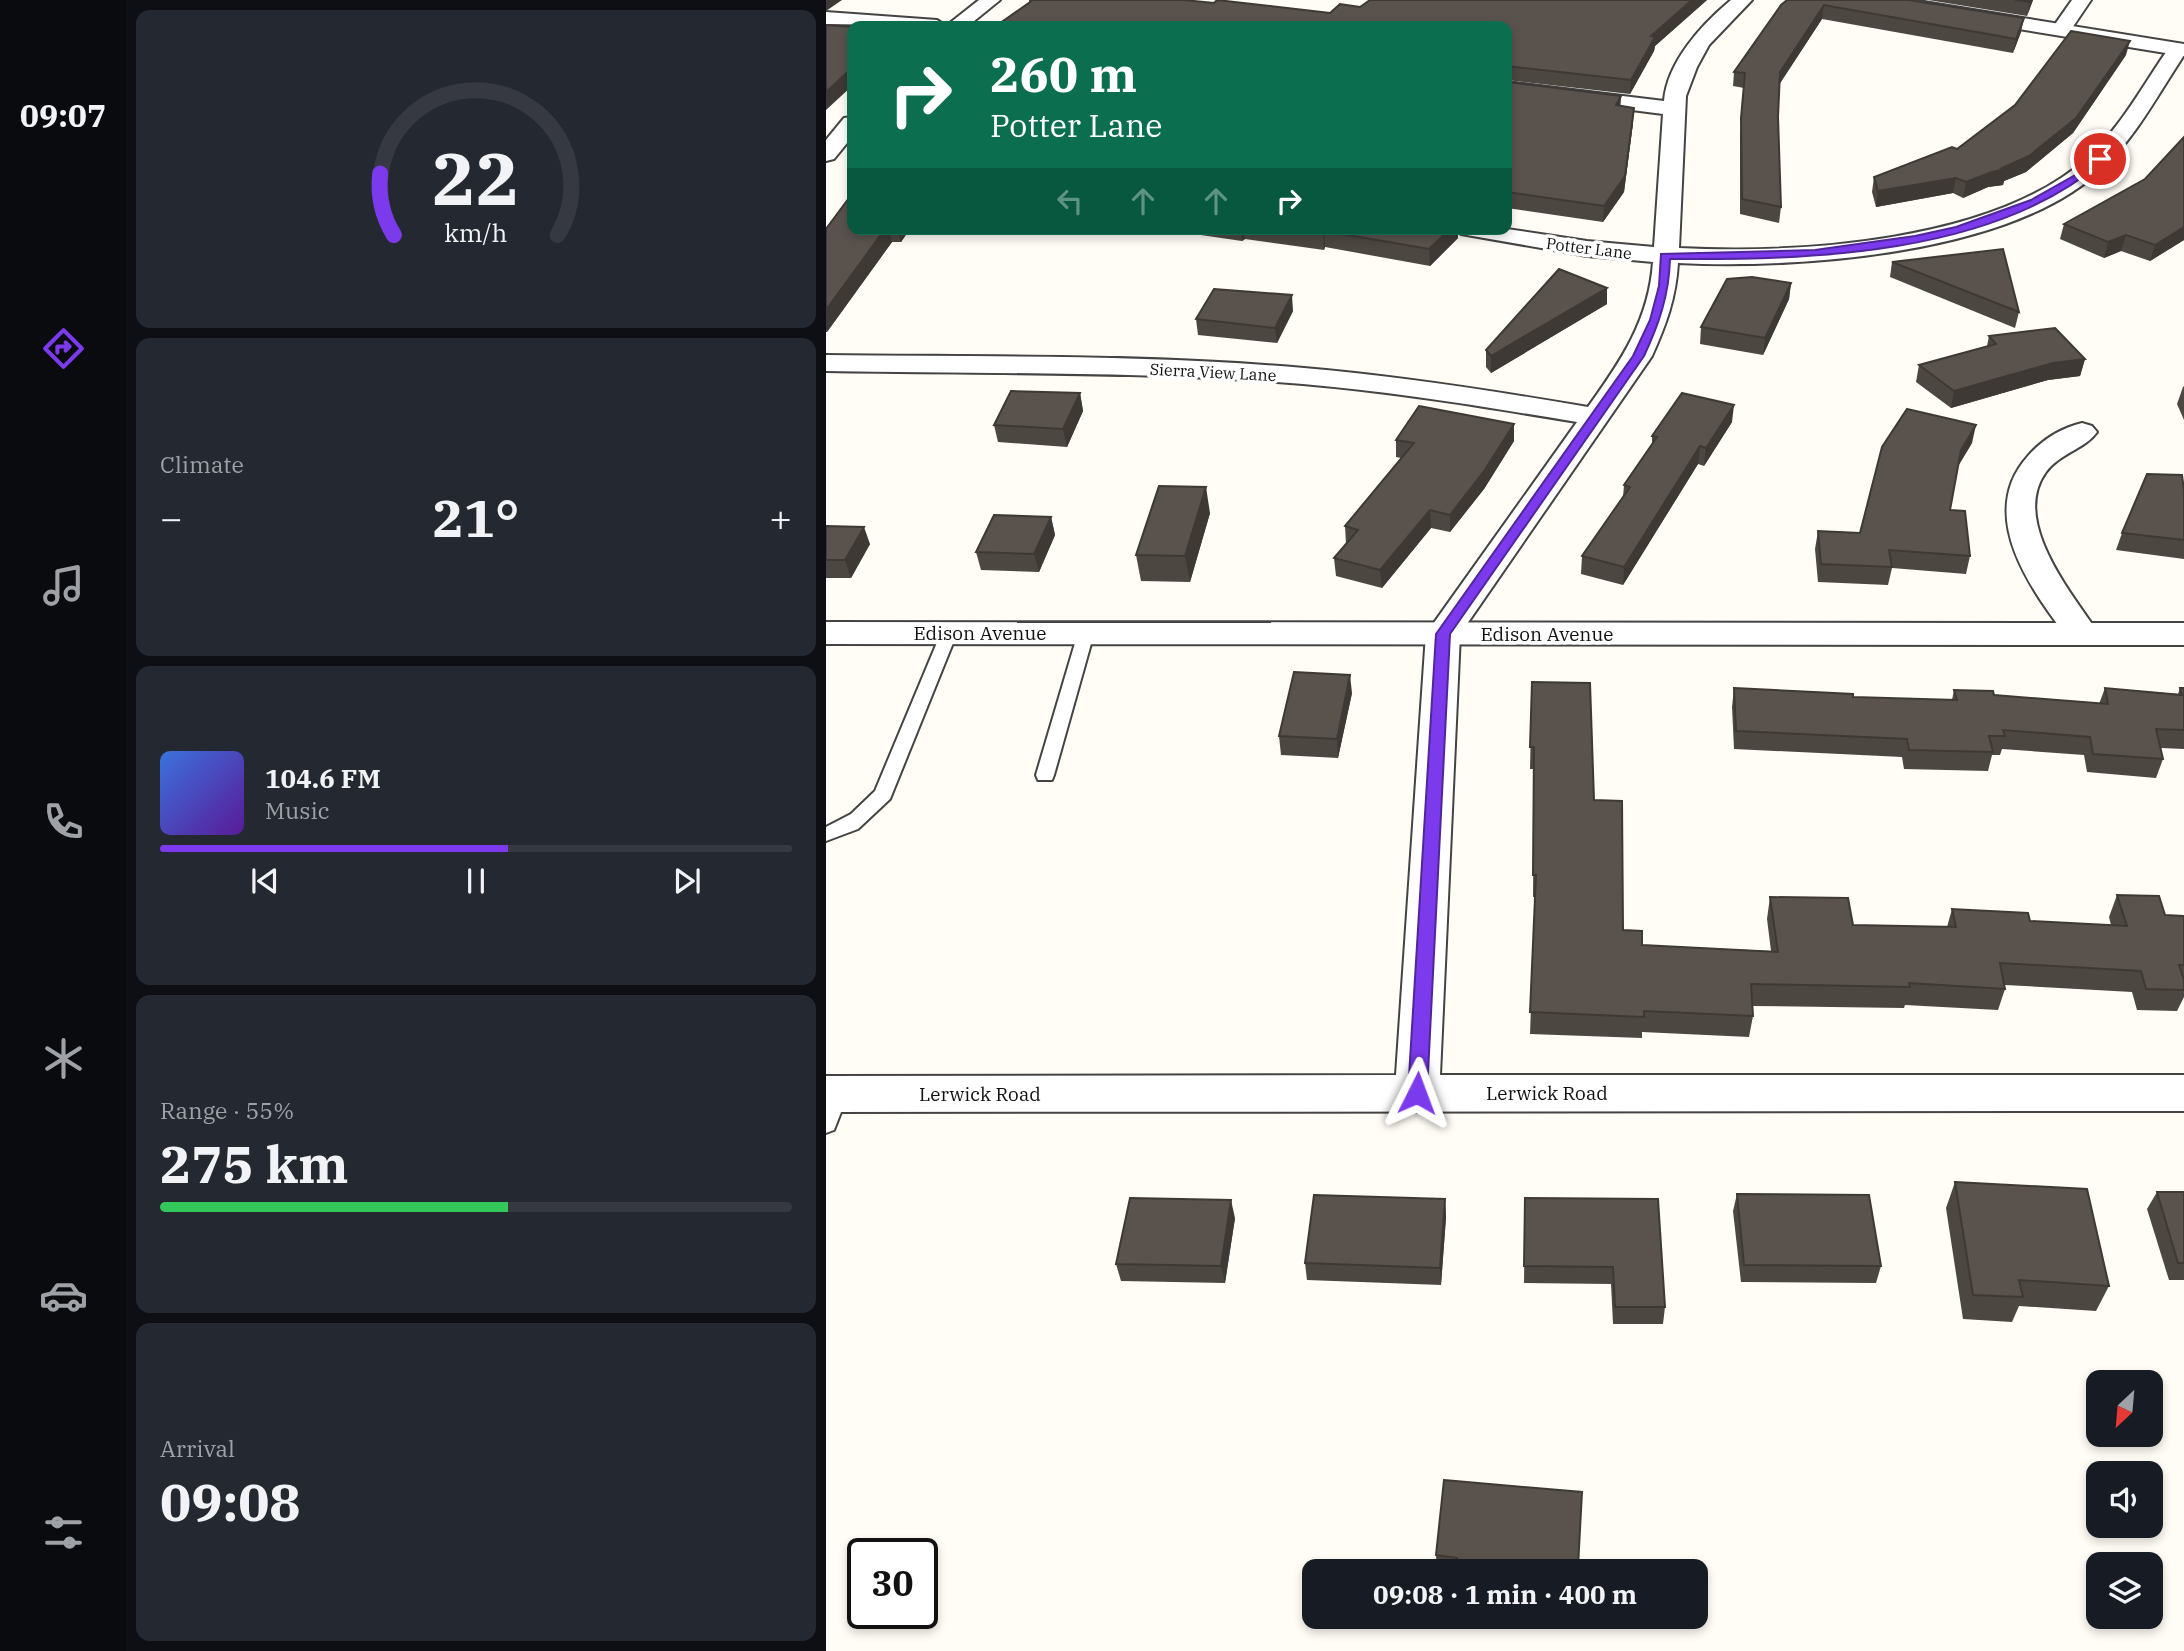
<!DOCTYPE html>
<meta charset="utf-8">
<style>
body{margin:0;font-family:"IBM Plex Serif",serif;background:#242831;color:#f1f3f6;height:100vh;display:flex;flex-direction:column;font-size:26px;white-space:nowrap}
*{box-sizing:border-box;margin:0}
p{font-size:23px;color:#9ea1a6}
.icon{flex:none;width:38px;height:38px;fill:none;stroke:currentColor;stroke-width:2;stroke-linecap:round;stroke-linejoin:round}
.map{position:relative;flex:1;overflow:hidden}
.details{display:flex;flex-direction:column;gap:10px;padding:10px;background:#0d0f14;width:700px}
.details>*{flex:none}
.banner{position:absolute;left:21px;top:21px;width:665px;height:214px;border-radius:14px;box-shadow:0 4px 10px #0003;background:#0b6e4f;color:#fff;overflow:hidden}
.needle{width:46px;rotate:206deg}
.tools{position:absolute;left:1260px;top:1370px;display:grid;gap:14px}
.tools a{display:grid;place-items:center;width:77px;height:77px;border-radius:14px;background:#171b24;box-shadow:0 4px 10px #0003;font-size:35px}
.speed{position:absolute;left:21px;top:1538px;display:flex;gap:14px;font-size:35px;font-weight:700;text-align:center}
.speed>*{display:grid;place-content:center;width:91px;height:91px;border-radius:50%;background:#171b24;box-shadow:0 4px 10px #0003;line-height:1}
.speed .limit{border:4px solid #111;border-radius:10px;background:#fff;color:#111}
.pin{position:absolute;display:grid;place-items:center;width:60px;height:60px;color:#fff;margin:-30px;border:4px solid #fff;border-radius:50%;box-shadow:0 2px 7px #0007}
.me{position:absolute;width:77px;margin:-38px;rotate:3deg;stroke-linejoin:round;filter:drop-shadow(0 0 5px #0008)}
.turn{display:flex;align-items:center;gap:24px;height:147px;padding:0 28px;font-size:32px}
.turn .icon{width:91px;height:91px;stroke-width:2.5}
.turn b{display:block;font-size:49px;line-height:60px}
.lanes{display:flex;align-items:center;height:66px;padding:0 28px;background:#0003;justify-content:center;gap:35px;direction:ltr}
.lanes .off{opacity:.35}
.big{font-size:52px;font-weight:700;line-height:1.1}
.details .card{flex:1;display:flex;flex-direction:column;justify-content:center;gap:10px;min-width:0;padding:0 24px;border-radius:14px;background:#242831}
.details .dial{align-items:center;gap:0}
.dial svg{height:182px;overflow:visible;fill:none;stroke:#363941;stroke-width:7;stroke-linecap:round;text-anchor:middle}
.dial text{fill:#f1f3f6;stroke:none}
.song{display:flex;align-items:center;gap:21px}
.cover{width:84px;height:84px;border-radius:10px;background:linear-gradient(135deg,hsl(220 70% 55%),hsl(270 70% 35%))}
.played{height:7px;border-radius:4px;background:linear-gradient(90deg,#7c3aed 55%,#363941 55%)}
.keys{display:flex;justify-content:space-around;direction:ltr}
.heat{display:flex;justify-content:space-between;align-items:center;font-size:38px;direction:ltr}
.charge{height:10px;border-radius:5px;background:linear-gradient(90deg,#34c759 55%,#363941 0)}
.trip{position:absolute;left:476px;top:1559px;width:406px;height:70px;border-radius:14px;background:#171b24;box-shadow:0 4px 10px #0003;font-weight:700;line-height:70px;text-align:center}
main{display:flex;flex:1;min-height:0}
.tab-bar{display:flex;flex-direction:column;width:126px;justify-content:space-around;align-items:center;background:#090b0e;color:#9ea1a6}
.tab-bar .icon{width:49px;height:49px}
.tab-bar .on{color:#7c3aed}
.tab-bar b{font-size:32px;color:#f1f3f6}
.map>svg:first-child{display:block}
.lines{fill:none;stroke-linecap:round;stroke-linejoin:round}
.service-casing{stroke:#444;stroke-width:4}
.minor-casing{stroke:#444;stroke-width:4}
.tertiary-casing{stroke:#444;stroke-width:4}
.service{fill:#fff;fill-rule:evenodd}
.minor{fill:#fff;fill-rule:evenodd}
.tertiary{fill:#fff;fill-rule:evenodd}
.wall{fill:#4d4742}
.shaded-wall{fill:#3f3936}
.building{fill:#5a524d;stroke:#3f3936;stroke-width:2}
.route{fill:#7c3aed;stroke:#51269a;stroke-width:2}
.labels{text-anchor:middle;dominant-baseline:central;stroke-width:7;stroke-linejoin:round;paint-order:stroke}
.far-street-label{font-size:16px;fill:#111;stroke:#fff}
.street-label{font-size:19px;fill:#111;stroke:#fff}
</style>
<main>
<nav class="tab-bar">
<b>09:07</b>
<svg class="icon on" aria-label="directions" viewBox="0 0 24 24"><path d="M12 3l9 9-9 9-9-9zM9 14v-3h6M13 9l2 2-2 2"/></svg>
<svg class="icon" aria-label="music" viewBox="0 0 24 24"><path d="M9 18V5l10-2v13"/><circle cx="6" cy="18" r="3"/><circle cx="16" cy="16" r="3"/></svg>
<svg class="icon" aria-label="phone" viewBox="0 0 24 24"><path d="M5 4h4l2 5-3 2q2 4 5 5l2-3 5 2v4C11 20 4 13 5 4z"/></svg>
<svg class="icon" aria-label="climate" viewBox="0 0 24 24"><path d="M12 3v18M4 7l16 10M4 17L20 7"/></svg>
<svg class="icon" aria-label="car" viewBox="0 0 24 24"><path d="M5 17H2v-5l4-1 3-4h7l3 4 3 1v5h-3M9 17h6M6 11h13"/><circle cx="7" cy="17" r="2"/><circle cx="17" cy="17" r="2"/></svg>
<svg class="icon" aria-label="filters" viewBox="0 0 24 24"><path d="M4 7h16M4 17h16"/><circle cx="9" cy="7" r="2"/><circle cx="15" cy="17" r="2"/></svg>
</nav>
<section class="details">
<div class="card dial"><svg viewBox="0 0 100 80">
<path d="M14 69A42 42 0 1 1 86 69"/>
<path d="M14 69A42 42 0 0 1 8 42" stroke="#7c3aed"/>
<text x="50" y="56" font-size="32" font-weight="700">22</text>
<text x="50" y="72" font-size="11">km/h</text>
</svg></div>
<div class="card"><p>Climate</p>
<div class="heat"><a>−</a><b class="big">21°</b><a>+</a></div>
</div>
<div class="card">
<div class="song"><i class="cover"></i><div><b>104.6 FM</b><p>Music</p></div></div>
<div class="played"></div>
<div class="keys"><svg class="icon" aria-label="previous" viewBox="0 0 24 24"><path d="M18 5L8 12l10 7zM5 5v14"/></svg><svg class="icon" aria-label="pause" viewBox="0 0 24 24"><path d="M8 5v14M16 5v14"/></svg><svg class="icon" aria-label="next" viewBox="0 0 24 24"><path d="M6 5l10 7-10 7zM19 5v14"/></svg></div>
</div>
<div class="card"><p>Range · 55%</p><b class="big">275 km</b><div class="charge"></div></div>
<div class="card"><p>Arrival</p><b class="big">09:08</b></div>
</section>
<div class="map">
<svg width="1358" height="1651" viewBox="0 0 1358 1651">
<rect width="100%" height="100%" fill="#fffdf5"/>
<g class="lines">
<defs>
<g id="service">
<polygon points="123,628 131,633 64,799 32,829 0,841 0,827 25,814 49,791 115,633"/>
<polygon points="260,628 268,633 228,775 226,780 212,780 210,775 252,633"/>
<polygon points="11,1085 19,1087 22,1094 8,1130 0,1133 0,1094 3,1087"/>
</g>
<g id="minor">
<polygon points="153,0 174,0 142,26 0,24 0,12 111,20 120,26"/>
<path d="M905,0H926L883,45L871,67L860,96L853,248C972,254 1167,242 1260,159C1295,128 1318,83 1345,45L1358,44V55C1333,93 1311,135 1278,167C1188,255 972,269 852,263C850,298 840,325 826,356L634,634L614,1075H1358V1111L0,1112V1076L570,1075L600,634L751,422C660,407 569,392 477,384C319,371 159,374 0,371V355C159,357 319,354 478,368C573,376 668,391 762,407C795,361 823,320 827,262L761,256L635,234L632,229H681L761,241L828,247L837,114L681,94V82L838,101C841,62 876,24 905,0Z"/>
<polygon points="1246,0 1265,0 1242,34 1228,34 1225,30"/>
<polygon points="26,117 26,137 8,159 0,161 0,140 18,118"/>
<path d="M1256,423L1266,426L1271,432C1259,449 1234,453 1220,472C1184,521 1247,595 1273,634L1268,641L1256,645L1244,641C1206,591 1149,515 1202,456C1216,440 1235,428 1256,423Z"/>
</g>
<g id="tertiary">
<polygon points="1042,0 1086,0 1358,44 1358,56 1051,6"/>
<polygon points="0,622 1358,623 1358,645 0,644"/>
</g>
</defs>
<!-- service casing -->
<use href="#service" class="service-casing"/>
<!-- minor casing -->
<use href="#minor" class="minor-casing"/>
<!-- tertiary casing -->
<use href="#tertiary" class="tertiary-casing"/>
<!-- service -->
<use href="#service" class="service"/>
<!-- minor -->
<use href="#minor" class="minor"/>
<!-- tertiary -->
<use href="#tertiary" class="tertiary"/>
</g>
<!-- wall -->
<g class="wall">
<polygon points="203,0 358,0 388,3 504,13 534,7 544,0 881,0 829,46 828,51 804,94 681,80 681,26 203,3"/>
<polygon points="961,0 1195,32 1187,53 996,19 953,85 952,117 955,207 953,223 914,214 914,133 918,88 907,86 908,72"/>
<polygon points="1102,0 1207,0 1201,16"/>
<polygon points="1300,55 1247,133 1200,172 1178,181 1177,185 1162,187 1137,198 1127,193 1050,207 1046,192 1048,177 1131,149"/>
<polygon points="681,82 795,96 794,106 807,123 798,192 777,222 681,208"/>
<polygon points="1238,224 1358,240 1324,261 1295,251 1278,258 1234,239"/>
<polygon points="0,229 84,229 75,242 66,242 1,332 0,332"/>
<polygon points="346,229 632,229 632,238 604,266 499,247 498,250 419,239 416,241 347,231"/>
<polygon points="1066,262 1193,312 1189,328 1064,277"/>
<polygon points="965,283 963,299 937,355 874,344 875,327"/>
<polygon points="781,288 781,304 665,373 660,367 660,350"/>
<polygon points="467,311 451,343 372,335 370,319"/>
<polygon points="1163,336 1259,359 1254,376 1222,380 1125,408 1090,382 1093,365 1161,346"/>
<polygon points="1358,386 1358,420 1351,404 1357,387"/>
<polygon points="254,393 257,411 241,447 172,442 168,425"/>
<polygon points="906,422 878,466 872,464 797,585 755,574 756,556 797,497 798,485 826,445 826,436"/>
<polygon points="688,424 688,441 658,489 624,532 605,528 556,588 510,576 508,558 520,544 519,526 575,458 570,457 570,440"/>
<polygon points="1146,443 1132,466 1124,510 1144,556 1140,574 1066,568 1062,585 992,582 989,549 992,531 1034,533"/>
<polygon points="1358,490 1358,559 1290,550 1296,533"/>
<polygon points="384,513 364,582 315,581 310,555"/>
<polygon points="225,517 229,535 213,572 155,570 150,552"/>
<polygon points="0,526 44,544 25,578 0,578"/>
<polygon points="706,682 768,800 797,930 816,945 945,951 941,919 944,897 1027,925 1121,927 1126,909 1204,921 1285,925 1283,917 1291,895 1339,915 1358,916 1358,997 1351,1011 1311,1010 1306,992 1179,985 1179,989 1172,1010 1079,1005 1078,1008 926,1006 927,1016 923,1037 816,1032 816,1038 704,1034 709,897 707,897 708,769 704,769"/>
<polygon points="908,688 1027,697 1126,700 1128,690 1168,695 1273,704 1279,688 1352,694 1354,688 1358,688 1358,749 1335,748 1337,759 1330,778 1261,772 1258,755 1176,749 1174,755 1166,755 1162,771 1078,769 1076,757 908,749 906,707"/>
<polygon points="526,693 512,758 455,755 453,736"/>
<polygon points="1129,1182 1283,1286 1270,1311 1193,1306 1186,1322 1137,1319 1120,1208"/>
<polygon points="1331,1192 1358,1192 1358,1280 1343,1280 1321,1209"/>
<polygon points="911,1194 1055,1266 1050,1283 915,1282 907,1211"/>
<polygon points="699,1198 839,1307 837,1324 787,1324 785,1284 698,1283"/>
<polygon points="619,1199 620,1217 615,1285 481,1280 479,1263"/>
<polygon points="409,1218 399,1283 295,1281 290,1264"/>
<polygon points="756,1492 752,1572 624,1572 611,1570 610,1555"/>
<polygon points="647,1617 685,1617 685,1621"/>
</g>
<!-- shaded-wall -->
<g class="shaded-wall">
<polygon points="0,0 16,0 0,11"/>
<polygon points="866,0 881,0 829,46 828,51 804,94 805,80 825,36"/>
<polygon points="1205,0 1207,0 1201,16 1204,2"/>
<polygon points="998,5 996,19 952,86 954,72"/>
<polygon points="1198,18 1195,32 1187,53 1190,39"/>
<polygon points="1304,41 1300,55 1247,133 1200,172 1178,181 1177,185 1162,187 1137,198 1140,182 1176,168"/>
<polygon points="26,68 26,86 0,110 0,92"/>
<polygon points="795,96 794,111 790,105"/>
<polygon points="808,108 807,123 798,192 777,222 778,206"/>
<polygon points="1130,178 1127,193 1050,207 1052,191"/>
<polygon points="1358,227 1358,240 1324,261 1329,245"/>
<polygon points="59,229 62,229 66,242 1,332 0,328 0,310"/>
<polygon points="71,229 84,229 75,242"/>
<polygon points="415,229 418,229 419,239 416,241"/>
<polygon points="624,229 632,229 632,238 604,266 603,249"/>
<polygon points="498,231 499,247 498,250 497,234"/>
<polygon points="1300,235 1295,251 1278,258 1282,242"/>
<polygon points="965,283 963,299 937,355 939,338"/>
<polygon points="781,288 781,304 665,373 665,356"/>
<polygon points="466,295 467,311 451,343 449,328"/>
<polygon points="1259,359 1254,376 1222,380 1125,408 1128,391 1227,363"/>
<polygon points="254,393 257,411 241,447 237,429"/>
<polygon points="908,405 906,422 878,466 880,448"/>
<polygon points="688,424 688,441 658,489 624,532 624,515"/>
<polygon points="1150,425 1146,443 1131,468 1135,450"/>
<polygon points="874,446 872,464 797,585 798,567"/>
<polygon points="380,487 384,513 364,582 359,556"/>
<polygon points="604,510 605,528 556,588 554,570"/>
<polygon points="225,517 229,535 213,572 208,554"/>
<polygon points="38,527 44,544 25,578 19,560"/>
<polygon points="524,675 526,693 512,758 511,739"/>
<polygon points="619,1199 620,1217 615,1285 614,1268"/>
<polygon points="405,1200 409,1218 399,1283 395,1266"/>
</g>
<!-- building -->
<g class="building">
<polygon points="207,0 358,0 388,3 391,0 504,13 514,4 534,7 544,0 866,0 825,36 829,37 805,80 681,66 681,26 170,26"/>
<polygon points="961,0 1083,0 1198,18 1190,39 998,5 954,72 952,117 955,207 916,199 915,118 919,73 908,72 955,5"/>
<polygon points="1189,0 1205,0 1204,2"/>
<polygon points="0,25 26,27 26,68 0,92"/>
<polygon points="1245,31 1304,41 1250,118 1203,156 1176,168 1180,169 1166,172 1140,182 1130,178 1052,191 1048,177 1126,147 1131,149 1189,105"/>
<polygon points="681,82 795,96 790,105 808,108 799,176 778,206 681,192"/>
<polygon points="1358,137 1358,227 1329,245 1300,235 1282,242 1238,224 1319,179"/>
<polygon points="26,194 26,229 59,229 0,310 0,229"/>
<polygon points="463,229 624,229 603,249 498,231 497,234"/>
<polygon points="1177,249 1193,312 1066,262"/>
<polygon points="733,269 781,288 665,356 660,350"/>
<polygon points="926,277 965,283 939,338 875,327 901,279"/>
<polygon points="388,289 466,295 449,328 370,319"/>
<polygon points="1229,328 1259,359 1227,363 1128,391 1093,365 1170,344 1163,336"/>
<polygon points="185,391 254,393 237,429 168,425"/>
<polygon points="856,393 908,405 880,448 874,446 798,567 756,556 804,487 798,485 831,437 826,436"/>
<polygon points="593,406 688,424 658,471 624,515 604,510 554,570 508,558 532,530 519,526 588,443 570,440"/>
<polygon points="1081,409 1150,425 1135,450 1124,510 1139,511 1144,556 1063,550 1066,567 995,564 992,531 1034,533 1056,447"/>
<polygon points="1321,474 1356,475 1358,490 1358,540 1296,533"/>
<polygon points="333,486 380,487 359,556 310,555"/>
<polygon points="168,515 225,517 208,554 150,552"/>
<polygon points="0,526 38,527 19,560 0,560"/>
<polygon points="468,672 524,675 511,739 453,736"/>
<polygon points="706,682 764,683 768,800 796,801 797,930 816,931 816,945 952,952 944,897 1022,898 1027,925 1130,927 1126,909 1202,913 1204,921 1301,926 1291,895 1333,896 1339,915 1358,916 1358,965 1353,965 1358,980 1358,990 1320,989 1315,971 1174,963 1179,989 1083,983 1084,987 925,984 927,1016 818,1011 818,1017 704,1012 710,875 707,875 708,747 704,747"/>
<polygon points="908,688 1027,694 1027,697 1131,700 1128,690 1167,691 1168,695 1282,704 1279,688 1356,695 1354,688 1358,688 1358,730 1330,729 1337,759 1267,754 1264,737 1177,730 1179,736 1163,736 1167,752 1083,750 1081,739 910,731"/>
<polygon points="1129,1182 1261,1189 1283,1286 1193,1280 1197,1297 1147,1295"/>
<polygon points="1331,1192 1358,1192 1358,1263 1352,1263"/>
<polygon points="911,1194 1043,1195 1055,1266 918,1265"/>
<polygon points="488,1195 619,1199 614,1268 479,1263"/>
<polygon points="304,1198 405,1200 395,1266 290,1264"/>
<polygon points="699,1198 832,1199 839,1307 789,1307 787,1267 698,1266"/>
<polygon points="618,1480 756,1492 752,1567 689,1562 688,1572 629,1572 631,1558 610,1555"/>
</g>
<!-- route -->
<path class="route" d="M1274,156L1279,159L1277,161C1168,256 981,260 844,259C843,295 833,324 818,356L624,634L601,1093L598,1099L591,1101L585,1099L582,1093L610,634L807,356L824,320L833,286L835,254L989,250L1089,236L1130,227L1205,200L1251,174Z"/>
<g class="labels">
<!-- far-street labels -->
<g class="far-street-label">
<text transform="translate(763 248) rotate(7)">Potter Lane</text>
<text transform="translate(387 372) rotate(3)">Sierra View Lane</text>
</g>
<!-- street labels -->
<g class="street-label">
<text x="154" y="633">Edison Avenue</text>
<text x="721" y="634">Edison Avenue</text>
<text x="721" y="1093">Lerwick Road</text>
<text x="154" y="1094">Lerwick Road</text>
</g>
</g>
</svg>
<div class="tools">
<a><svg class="needle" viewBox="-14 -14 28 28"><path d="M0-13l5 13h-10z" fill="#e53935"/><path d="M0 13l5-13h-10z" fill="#9ea1a6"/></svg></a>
<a><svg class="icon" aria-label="sound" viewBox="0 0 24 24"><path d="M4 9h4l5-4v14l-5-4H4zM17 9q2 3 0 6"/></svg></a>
<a><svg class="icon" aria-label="layers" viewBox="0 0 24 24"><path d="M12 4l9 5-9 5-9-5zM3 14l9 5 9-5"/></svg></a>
</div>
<div class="speed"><div class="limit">30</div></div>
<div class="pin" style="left:1274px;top:159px;background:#d93025"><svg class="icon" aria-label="arrive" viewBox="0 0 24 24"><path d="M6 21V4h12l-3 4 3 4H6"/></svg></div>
<svg class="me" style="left:591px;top:1093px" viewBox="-20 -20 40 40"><path d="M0-17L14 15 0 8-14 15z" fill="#7c3aed" stroke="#fff" stroke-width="4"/></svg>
<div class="trip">09:08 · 1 min · 400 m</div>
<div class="banner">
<div class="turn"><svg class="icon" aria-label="right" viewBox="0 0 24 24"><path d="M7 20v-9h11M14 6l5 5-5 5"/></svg><div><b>260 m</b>Potter Lane</div></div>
<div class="lanes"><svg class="icon off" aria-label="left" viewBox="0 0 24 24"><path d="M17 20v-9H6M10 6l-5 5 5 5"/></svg><svg class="icon off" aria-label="ahead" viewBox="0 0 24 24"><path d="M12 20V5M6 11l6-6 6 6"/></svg><svg class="icon off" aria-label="ahead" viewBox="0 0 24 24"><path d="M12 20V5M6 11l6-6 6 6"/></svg><svg class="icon" aria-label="right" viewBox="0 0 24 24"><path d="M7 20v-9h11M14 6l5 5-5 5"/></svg></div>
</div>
</div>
</main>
